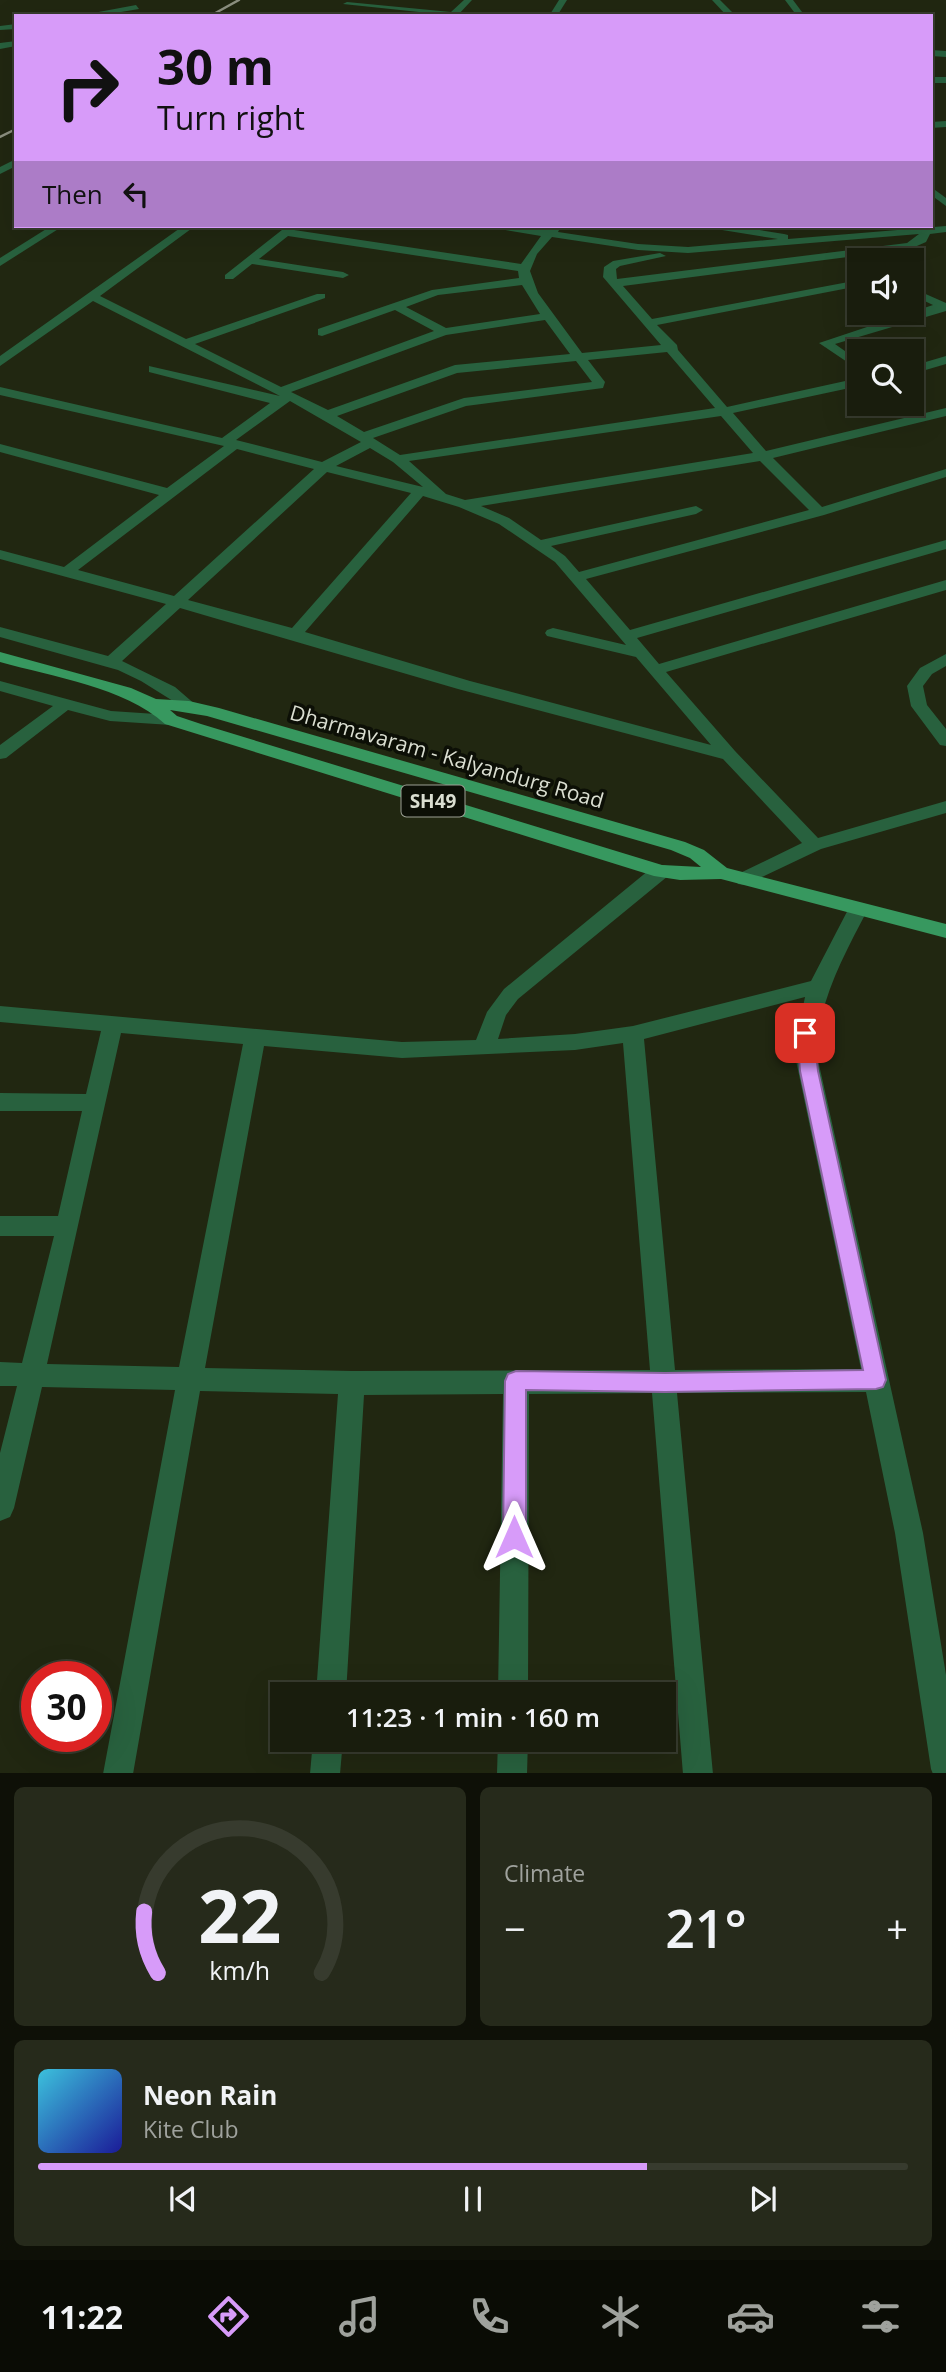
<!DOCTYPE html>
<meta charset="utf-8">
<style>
body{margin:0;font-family:"Open Sans",sans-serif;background:#262a1b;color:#f1f3f6;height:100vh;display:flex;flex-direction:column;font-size:26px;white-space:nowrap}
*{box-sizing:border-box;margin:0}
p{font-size:23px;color:#9fa29d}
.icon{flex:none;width:38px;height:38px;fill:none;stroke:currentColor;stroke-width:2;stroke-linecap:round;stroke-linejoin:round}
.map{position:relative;height:1773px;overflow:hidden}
.side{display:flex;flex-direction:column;gap:14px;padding:14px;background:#0e1007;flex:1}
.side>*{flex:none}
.top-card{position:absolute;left:14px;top:14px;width:919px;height:214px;border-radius:0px;box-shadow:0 7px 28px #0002,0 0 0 2px #373b2e;background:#d79bf9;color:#111;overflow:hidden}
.tools{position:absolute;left:847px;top:248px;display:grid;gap:14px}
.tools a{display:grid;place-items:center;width:77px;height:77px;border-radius:0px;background:#191d0d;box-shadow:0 7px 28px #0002,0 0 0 2px #373b2e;font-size:35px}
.speed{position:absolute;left:21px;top:1661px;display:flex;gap:14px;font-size:35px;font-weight:700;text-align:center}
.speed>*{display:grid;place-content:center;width:91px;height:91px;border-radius:50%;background:#191d0d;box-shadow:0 7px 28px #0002,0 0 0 2px #373b2e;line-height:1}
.speed .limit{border:10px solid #d22;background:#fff;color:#111}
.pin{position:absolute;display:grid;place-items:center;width:60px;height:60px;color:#fff;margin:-30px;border-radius:14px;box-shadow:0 4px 10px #0006}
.me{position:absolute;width:77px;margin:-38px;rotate:0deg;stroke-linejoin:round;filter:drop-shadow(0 0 5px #0008)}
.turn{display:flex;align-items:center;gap:24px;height:147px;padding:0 28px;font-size:32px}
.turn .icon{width:91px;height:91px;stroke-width:2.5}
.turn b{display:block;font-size:49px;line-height:60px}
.then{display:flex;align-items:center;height:66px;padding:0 28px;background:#0003;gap:14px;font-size:26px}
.big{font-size:52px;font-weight:600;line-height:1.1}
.side .tile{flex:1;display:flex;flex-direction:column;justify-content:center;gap:10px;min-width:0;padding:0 24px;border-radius:10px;background:#262a1b}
.side .dial{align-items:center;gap:0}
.dial svg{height:182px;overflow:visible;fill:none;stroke:#373b2e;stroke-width:7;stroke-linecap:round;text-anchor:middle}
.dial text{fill:#f1f3f6;stroke:none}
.song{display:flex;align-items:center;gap:21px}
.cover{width:84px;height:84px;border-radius:10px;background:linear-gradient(135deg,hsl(190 70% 55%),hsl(240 70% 35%))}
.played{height:7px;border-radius:4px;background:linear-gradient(90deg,#d79bf9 70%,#373b2e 70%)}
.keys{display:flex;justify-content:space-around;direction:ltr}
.heat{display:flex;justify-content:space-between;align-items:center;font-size:38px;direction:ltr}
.side .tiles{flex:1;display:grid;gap:14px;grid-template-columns:1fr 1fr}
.tile:last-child{grid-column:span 2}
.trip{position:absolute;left:270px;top:1682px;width:406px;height:70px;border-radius:0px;background:#191d0d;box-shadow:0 7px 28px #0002,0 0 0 2px #373b2e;font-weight:600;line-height:70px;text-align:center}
.dock{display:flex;height:112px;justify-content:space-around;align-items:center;background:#0a0c05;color:#9fa29d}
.dock .icon{width:49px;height:49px}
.dock .current{color:#d79bf9}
.dock b{font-size:32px;color:#f1f3f6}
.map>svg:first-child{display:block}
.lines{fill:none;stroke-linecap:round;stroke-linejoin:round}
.minor{fill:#28613e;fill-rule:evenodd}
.primary{fill:#37985f;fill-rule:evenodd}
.rail{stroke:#8c9080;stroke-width:2.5}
.route{fill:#d79bf9;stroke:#8c65a2;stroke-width:2}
.labels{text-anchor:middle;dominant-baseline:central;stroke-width:7;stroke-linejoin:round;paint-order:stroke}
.shield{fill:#0c0f06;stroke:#9ca094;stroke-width:2}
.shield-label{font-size:19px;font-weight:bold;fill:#daded1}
.street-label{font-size:21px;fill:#daded1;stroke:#0c0f06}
</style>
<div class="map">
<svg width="946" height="1774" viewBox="0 0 946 1774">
<rect width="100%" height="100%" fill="#212711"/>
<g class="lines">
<!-- minor -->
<g class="minor">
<polygon points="464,0 472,0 457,16 343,4 347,2 451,12"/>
<polygon points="559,0 567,0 557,16 549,16"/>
<polygon points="712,0 720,0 736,16 727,16"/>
<polygon points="785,0 793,0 805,16 797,16"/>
<polygon points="136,5 139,9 97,16 77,16"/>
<polygon points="16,24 16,29 0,30 0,26"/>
<polygon points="16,41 16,46 0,49 0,43"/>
<polygon points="931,50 946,51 946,57 931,56"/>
<rect x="931" y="77" width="15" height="6"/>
<polygon points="946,121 946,127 931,128 931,122"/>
<polygon points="16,159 16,166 0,174 0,167"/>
<polygon points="931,187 946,198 946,206 931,195"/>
<polygon points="51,226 63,226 0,266 0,258"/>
<path d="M183,226H195L100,296L186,339L317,294H325V298L195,344L281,387L434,331L395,310L322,336L318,335V329L432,290L519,278L518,271L288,236L259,259L343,272L349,275L343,278L252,264L233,279H225V275L287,226H298L294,230L521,264L541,236L499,229L494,226L547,230L551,226H561L558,232L638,244L688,247L778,239L716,229L711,226H735L784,234L788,235V239L946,226V232L930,234L926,242L910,249L623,286L652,319L859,280V286L657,325L677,345L678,350L727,407L859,378V386L733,413L766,451L946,408V416L773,458L822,507L946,469V477L824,515L586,579L630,630L946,540V549L637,638L659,664L946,580V590L666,672L735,751L818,838L946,801V813L821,849L745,885L738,884L735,879L738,874L802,843L723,759L458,689L180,608L122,661L175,687L197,706L189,711L141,681L118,670L0,637V627L108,656L166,604L0,559V550L64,567L159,495L0,452V444L167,488L224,446L0,395V387L222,438L270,403L149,372V366L280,396L93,301L0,366V356ZM919,234L907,243L617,279L616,269L620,266L666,256L660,253L613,261L604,267L603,277L661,345L582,353L538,293L530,271L537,254L552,237L638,250L688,253ZM522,285L540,314L446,328L406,307L438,295ZM545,320L570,354L455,365L328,410L291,392L446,335ZM667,352L715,408L400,455L373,438L466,406L603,388L605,382L588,360ZM576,361L592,382L464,398L364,432L337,416L457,373ZM290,401L361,442L322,462L236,440ZM721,416L753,453L465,500L446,494L409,461ZM370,448L393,462L423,487L336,466ZM237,449L314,469L174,596L78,570ZM760,461L809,510L579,572L565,556L551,546L696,514L703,510L696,506L541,540L509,518L481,506ZM327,472L411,493L292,628L188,600ZM423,496L459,507L499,524L555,562L626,645L553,628L547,630L545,633L547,636L636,657L711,745L470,681L305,632Z"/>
<polygon points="912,288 946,303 946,311 835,344 859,361 859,370 819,343 933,305 912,295"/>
<polygon points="946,356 946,364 912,374 912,366"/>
<polygon points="946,654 946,666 932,674 923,686 927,705 946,729 946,746 940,745 911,706 907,686 920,668"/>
<polygon points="0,681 111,711 171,715 180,720 171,725 110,721 68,710 6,758 0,759 0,745 53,706 0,691"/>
<path d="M661,865L668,866L671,871L668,876L518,999L506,1015L498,1039L575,1034L633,1026L811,981L851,904H865L868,909C844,955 820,998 816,1051L923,1533L946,1675V1774H933L931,1769L895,1533L866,1392L677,1393L713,1774H683L652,1393L529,1394L528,1694H498L503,1394L364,1395L346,1694H316L338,1394L200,1391L133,1774H103L175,1390L42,1387L14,1508L10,1517L0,1521V1453L17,1386H0V1362L22,1363L54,1236H0V1216H58L82,1111H0V1093L86,1094L101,1031L0,1022V1006L402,1042L476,1040L487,1012L504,989L654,866ZM805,997L794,1051L861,1369L675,1370L644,1039ZM121,1033L243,1044L179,1367L47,1364ZM623,1043L650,1370L352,1371L205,1368L264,1046L402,1058L575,1050Z"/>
<polygon points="313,1740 343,1740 340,1774 310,1774"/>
<polygon points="498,1740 528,1740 527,1774 497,1774"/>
</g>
<!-- primary -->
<path class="primary" d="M0,652L131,688L156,699L189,701L219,708L685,842L704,850L727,868L946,924V938L721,879L680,880L654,876L165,724C124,687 53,677 0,662ZM170,710L207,716L671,850L690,858L701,867L662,865L201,724L177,716Z"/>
<!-- rail -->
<g class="rail">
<polyline points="210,16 239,0"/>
<polyline points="0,137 16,129"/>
</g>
</g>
<!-- route -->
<polygon class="route" points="805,1026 812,1028 814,1033 818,1071 886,1380 883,1387 876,1389 665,1392 526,1390 526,1537 523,1545 514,1549 506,1545 503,1537 505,1381 508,1374 516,1371 665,1373 863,1370 800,1071 797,1033 799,1028"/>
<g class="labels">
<!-- shield labels -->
<rect class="shield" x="401.5" y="785.5" width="63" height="31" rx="5"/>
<g class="shield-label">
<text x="433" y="801">SH49</text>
</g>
<!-- street labels -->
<g class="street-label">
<text transform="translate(447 756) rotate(16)">Dharmavaram - Kalyandurg Road</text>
</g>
</g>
</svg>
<div class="tools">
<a><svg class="icon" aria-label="sound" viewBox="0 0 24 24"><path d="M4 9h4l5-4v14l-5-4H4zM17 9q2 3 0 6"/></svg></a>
<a><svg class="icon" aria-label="search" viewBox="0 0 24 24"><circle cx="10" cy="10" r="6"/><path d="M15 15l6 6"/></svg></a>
</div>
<div class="speed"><div class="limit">30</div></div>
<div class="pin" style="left:805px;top:1033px;background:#d93025"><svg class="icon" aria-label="arrive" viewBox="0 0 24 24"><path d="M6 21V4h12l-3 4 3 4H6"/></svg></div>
<svg class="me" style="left:514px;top:1537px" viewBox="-20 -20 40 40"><path d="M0-17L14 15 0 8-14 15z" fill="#d79bf9" stroke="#fff" stroke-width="4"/></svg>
<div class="trip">11:23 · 1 min · 160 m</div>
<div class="top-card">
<div class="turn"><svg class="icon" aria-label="right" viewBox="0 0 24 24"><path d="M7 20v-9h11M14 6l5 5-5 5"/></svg><div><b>30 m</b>Turn right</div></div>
<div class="then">Then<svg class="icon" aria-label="left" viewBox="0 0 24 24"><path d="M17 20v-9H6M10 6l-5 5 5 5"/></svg></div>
</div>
</div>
<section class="side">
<div class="tiles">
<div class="tile dial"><svg viewBox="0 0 100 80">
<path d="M14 69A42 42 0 1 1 86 69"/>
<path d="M14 69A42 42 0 0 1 8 42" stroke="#d79bf9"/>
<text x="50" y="56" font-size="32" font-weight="700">22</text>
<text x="50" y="72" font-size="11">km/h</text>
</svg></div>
<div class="tile"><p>Climate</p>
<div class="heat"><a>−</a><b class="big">21°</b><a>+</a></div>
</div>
<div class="tile">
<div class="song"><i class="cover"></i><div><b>Neon Rain</b><p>Kite Club</p></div></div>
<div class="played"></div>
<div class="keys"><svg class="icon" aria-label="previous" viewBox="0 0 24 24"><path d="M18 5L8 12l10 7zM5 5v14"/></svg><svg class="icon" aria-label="pause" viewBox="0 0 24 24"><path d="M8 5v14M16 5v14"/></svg><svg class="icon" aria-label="next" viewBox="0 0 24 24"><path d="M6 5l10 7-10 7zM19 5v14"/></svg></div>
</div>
</div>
</section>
<nav class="dock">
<b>11:22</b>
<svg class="icon current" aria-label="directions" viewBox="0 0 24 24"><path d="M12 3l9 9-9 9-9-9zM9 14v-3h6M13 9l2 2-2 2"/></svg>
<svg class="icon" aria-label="music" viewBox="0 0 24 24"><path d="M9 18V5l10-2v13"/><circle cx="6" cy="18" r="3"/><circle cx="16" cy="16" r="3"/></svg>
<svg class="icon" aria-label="phone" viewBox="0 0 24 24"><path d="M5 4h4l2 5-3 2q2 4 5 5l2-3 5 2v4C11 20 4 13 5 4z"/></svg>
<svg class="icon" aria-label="climate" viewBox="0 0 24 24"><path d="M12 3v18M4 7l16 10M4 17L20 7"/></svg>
<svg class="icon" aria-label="car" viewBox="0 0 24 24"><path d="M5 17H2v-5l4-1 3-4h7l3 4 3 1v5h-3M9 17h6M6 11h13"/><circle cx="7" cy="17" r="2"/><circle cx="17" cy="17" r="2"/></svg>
<svg class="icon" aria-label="filters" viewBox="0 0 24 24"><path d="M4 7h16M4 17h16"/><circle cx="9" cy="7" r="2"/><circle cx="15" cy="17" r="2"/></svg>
</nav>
